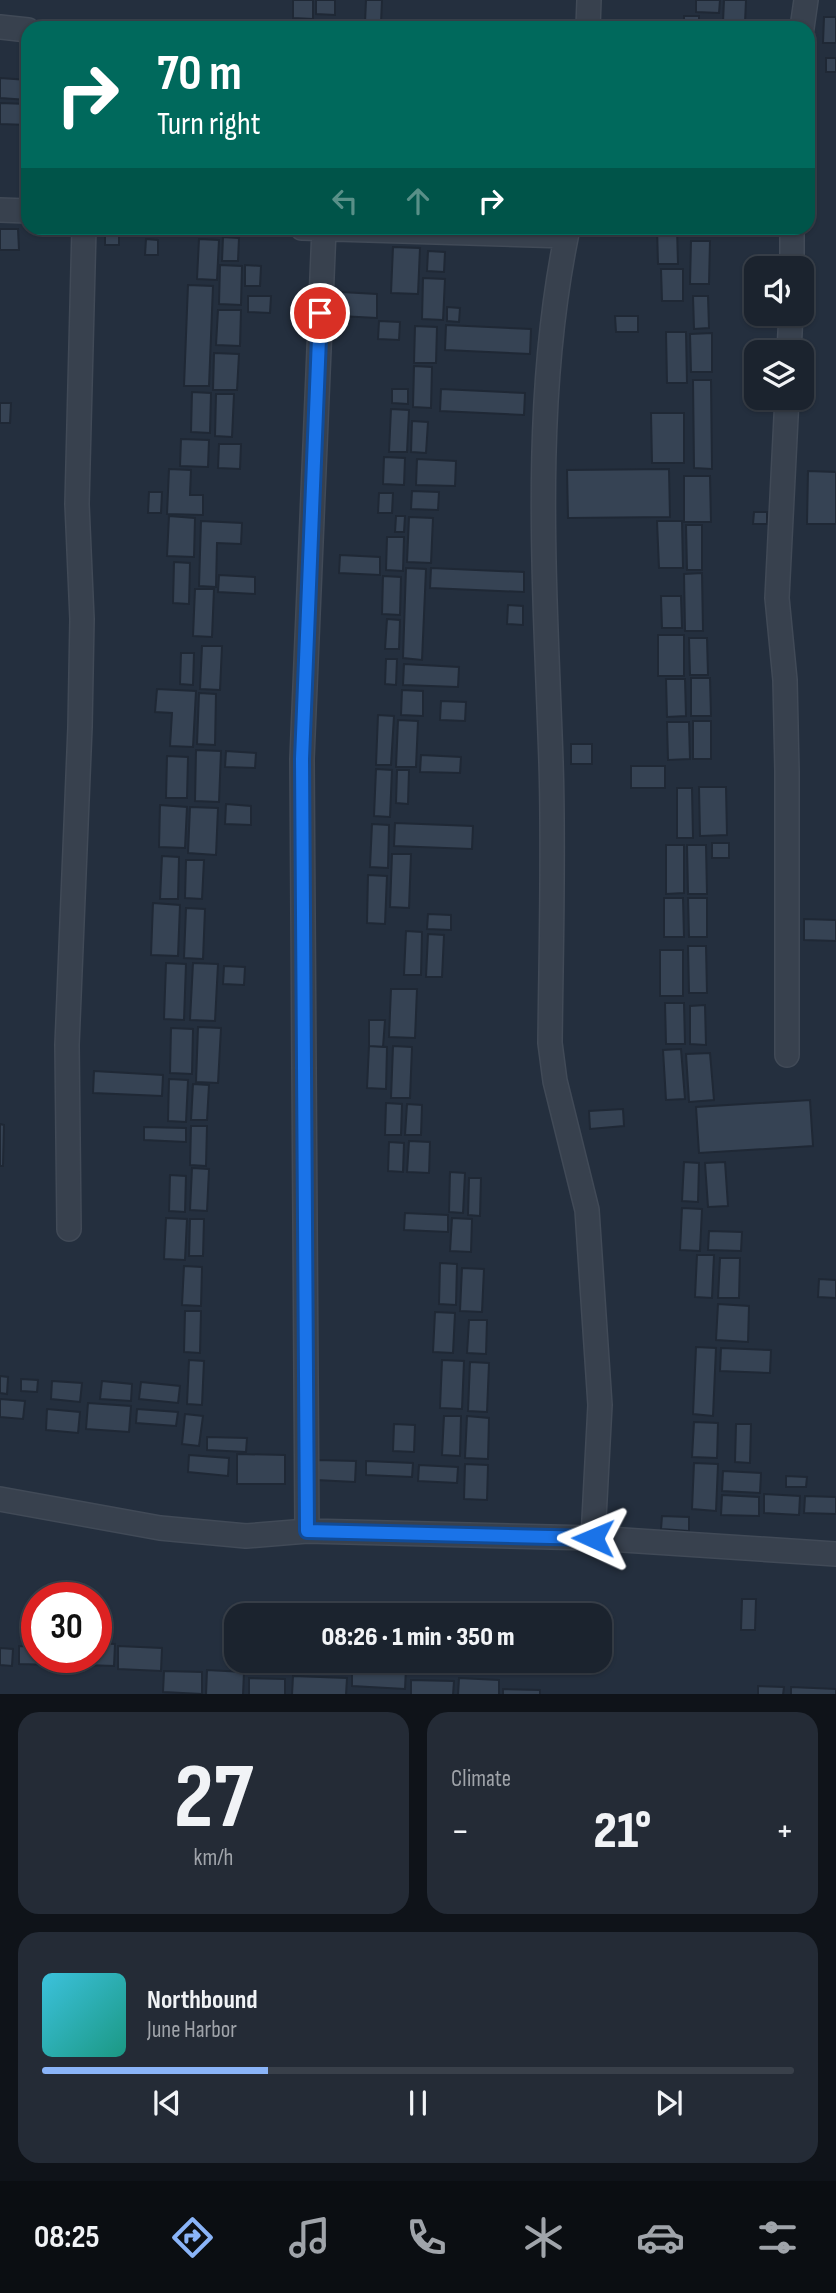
<!DOCTYPE html>
<html lang="en">
<head>
<meta charset="utf-8">
<style>
	body { margin:0; font-family:"Sofia Sans Condensed",sans-serif; background:#242b36; color:#f1f3f6; height:100vh; display:flex; flex-direction:column; font-size:26px; white-space:nowrap }
	* { box-sizing:border-box; margin:0 }
	p { font-size:23px; color:#a0a4aa }
	.icon { flex:none; width:38px; height:38px; fill:none; stroke:currentColor; stroke-width:2; stroke-linecap:round; stroke-linejoin:round }
	.map { position:relative; height:1694px; overflow:hidden }
	.side { display:flex; flex-direction:column; gap:18px; padding:18px; background:#0f1319; flex:1 }
	.side>* { flex:none }
	.guide { position:absolute; left:21px; top:21px; width:794px; height:214px; border-radius:21px; box-shadow:0 2px 5px #0004,0 0 0 2px #39404a; background:#00695c; color:#fff; overflow:hidden }
	.buttons { position:absolute; left:744px; top:256px; display:grid; gap:14px }
	.buttons a { display:grid; place-items:center; width:70px; height:70px; border-radius:14px; background:#1b232e; box-shadow:0 2px 5px #0004,0 0 0 2px #39404a; font-size:35px }
	.speed { position:absolute; left:21px; top:1582px; display:flex; gap:14px; font-size:35px; font-weight:700; text-align:center }
	.speed>* { display:grid; place-content:center; width:91px; height:91px; border-radius:50%; background:#1b232e; box-shadow:0 2px 5px #0004,0 0 0 2px #39404a; line-height:1 }
	.speed .limit { border:10px solid #d22; background:#fff; color:#111 }
	.pin { position:absolute; display:grid; place-items:center; width:60px; height:60px; color:#fff; margin:-30px; border:4px solid #fff; border-radius:50%; box-shadow:0 2px 7px #0007 }
	.me { position:absolute; width:77px; margin:-38px; rotate:271deg; stroke-linejoin:round; filter:drop-shadow(0 0 5px #0008) }
	.turn { display:flex; align-items:center; gap:24px; height:147px; padding:0 21px; font-size:32px }
	.turn .icon { width:91px; height:91px; stroke-width:2.5 }
	.turn b { display:block; font-size:49px; line-height:60px }
	.lanes { display:flex; align-items:center; height:66px; padding:0 21px; background:#0003; justify-content:center; gap:35px; direction:ltr }
	.lanes .off { opacity:.35 }
	.big { font-size:52px; font-weight:800; line-height:1.1 }
	.side .widget { flex:1; display:flex; flex-direction:column; justify-content:center; gap:10px; min-width:0; padding:0 24px; border-radius:21px; background:#242b36 }
	.side .dial { align-items:center; gap:0 }
	.dial b { font-size:91px; line-height:1 }
	.song { display:flex; align-items:center; gap:21px }
	.cover { width:84px; height:84px; border-radius:10px; background:linear-gradient(135deg,hsl(190 70% 55%),hsl(170 70% 35%)) }
	.played { height:7px; border-radius:4px; background:linear-gradient(90deg,#8ab4f8 30%,#39404a 30%) }
	.keys { display:flex; justify-content:space-around; direction:ltr }
	.heat { display:flex; justify-content:space-between; align-items:center; font-size:38px; direction:ltr }
	.side .tiles { flex:1; display:grid; gap:18px; grid-template-columns:1fr 1fr }
	.widget:last-child { grid-column:span 2 }
	.trip { position:absolute; left:224px; top:1603px; width:388px; height:70px; border-radius:21px; background:#1b232e; box-shadow:0 2px 5px #0004,0 0 0 2px #39404a; font-weight:800; line-height:70px; text-align:center }
	.tab-bar { display:flex; height:112px; justify-content:space-around; align-items:center; background:#0b0e12; color:#a0a4aa }
	.tab-bar .icon { width:49px; height:49px }
	.tab-bar .on { color:#8ab4f8 }
	.tab-bar b { font-size:32px; color:#f1f3f6 }
	.map>svg:first-child { display:block }
	.building { fill:#364354; stroke:#1f2835; stroke-width:2 }
	.lines { fill:none; stroke-linecap:round; stroke-linejoin:round }
	.minor-casing { stroke:#414a57; stroke-width:26 }
	.minor { stroke:#38414e; stroke-width:23 }
	.route-casing { stroke:#114b97; stroke-width:18 }
	.route { stroke:#1a73e8; stroke-width:12 }
</style>
</head>
<body>
<div class="map">
<svg width="836" height="1695" viewBox="0 0 836 1695">
	<rect width="100%" height="100%" fill="#242f3e"/>
	<!-- building -->
	<path class="building" d="M293,0H313V19L293,18Z
		M316,0H335V15L316,14Z
		M366,0H382L381,23H365Z
		M696,0H720L719,13L696,12Z
		M724,0H746L745,23L723,22Z
		M684,16H699V28H684Z
		M824,17H836V43H823Z
		M826,58H836V72H826Z
		M0,78L28,80V100L0,98Z
		M0,103L28,104V125L0,124Z
		M657,228H677L678,264H658Z
		M691,228H713V234H691Z
		M0,229H18L19,250H0Z
		M105,232L119,233V245H105Z
		M223,237L239,238L238,261H222Z
		M146,239L158,240V255H145Z
		M199,239L219,240L217,280L197,279Z
		M691,241H710L709,284H690Z
		M393,247L420,248L418,294L391,293Z
		M428,251L445,252L444,272L427,271Z
		M220,265L242,266L241,305L219,304Z
		M245,265L261,266L260,286H245Z
		M661,269H683V301H662Z
		M423,278L445,279L443,320L422,319Z
		M188,285L213,286L209,386H184Z
		M341,292L377,294V318L340,316Z
		M248,296H271L270,313L248,312Z
		M693,296H708L709,328L694,329Z
		M447,307L460,308L459,322L447,321Z
		M218,310H241L240,346L216,345Z
		M615,316H638V332H616Z
		M379,321L400,322L399,340L378,339Z
		M446,325L531,329L530,354L445,350Z
		M415,326L437,327L436,363H414Z
		M666,332H686L687,383H667Z
		M712,333V372H691L690,334Z
		M214,353L239,354L237,390H213Z
		M414,366L432,367L431,408L413,407Z
		M693,380H711L712,469L694,468Z
		M392,389H408V404L392,403Z
		M441,389L525,393L524,415L440,411Z
		M192,392L211,393L210,433L191,432Z
		M216,394H234L232,437L215,436Z
		M0,403H11L10,423H0Z
		M391,409L409,410L407,452H389Z
		M651,413H684V463H652Z
		M412,421L428,422L426,453L411,452Z
		M181,439L209,440L208,467L180,466Z
		M219,444H241L240,469L218,468Z
		M384,457L405,458L404,485L383,484Z
		M417,459L456,461L455,486L416,485Z
		M169,469L191,470L190,495H203V515L167,514Z
		M669,469L670,517L568,518L567,470Z
		M808,471L836,472V524H807Z
		M684,476H710L711,522H684Z
		M412,491L439,492L438,510L411,509Z
		M149,492H162L161,513H148Z
		M379,493H393L392,513H378Z
		M754,512H767V524H753Z
		M169,516L195,518L194,557L167,556Z
		M396,516H405L404,532H395Z
		M409,517L433,518L431,563L407,562Z
		M201,521L242,523L241,544L217,543L216,587L199,586Z
		M657,521H682L683,568H659Z
		M686,525H702V570H687Z
		M387,537H404L403,571L386,570Z
		M340,555L380,557V575L339,573Z
		M174,562L190,563L189,604L173,603Z
		M406,568L426,569L422,660L403,658Z
		M431,568L524,572V592L430,588Z
		M702,573L703,631H685L684,574Z
		M219,575L255,577V594L218,592Z
		M383,576L401,577L400,615L382,614Z
		M195,589H214L212,637L193,636Z
		M661,596H681L682,628H662Z
		M508,605L523,606V625L507,624Z
		M387,619L400,620L399,649H385Z
		M658,635H684V676H658Z
		M689,638H707L708,675H690Z
		M202,646H222L220,690L200,689Z
		M181,653H194L193,685L180,684Z
		M386,659H397L396,685L385,684Z
		M404,664L459,667L458,687L403,685Z
		M691,678H710L711,716H691Z
		M666,679H685L686,716L667,717Z
		M157,689L196,691L193,747L170,746L172,713L155,712Z
		M402,690L423,691V716L401,715Z
		M199,693L216,694L215,745L197,744Z
		M441,701L466,702L465,721L440,720Z
		M378,715L394,716L391,765H376Z
		M398,720L418,721L416,767H396Z
		M693,721H711V759H693Z
		M667,722H689L690,759L668,760Z
		M571,744H592V764H571Z
		M196,750L221,751L219,802L195,801Z
		M226,751L256,753L255,768L225,767Z
		M421,755L461,757L460,773L420,772Z
		M167,756L188,757L187,798H166Z
		M631,766H665V788H631Z
		M376,769L392,770L390,817L374,816Z
		M397,770H409L408,804L396,803Z
		M699,787H726L727,835L700,836Z
		M677,788H692L693,838H677Z
		M226,804L251,806V825L225,824Z
		M160,805L187,807L185,848L159,847Z
		M190,807L218,808L216,855L188,853Z
		M395,823L473,826L472,849L394,846Z
		M372,824L389,825L388,868L370,867Z
		M712,843H729V858H712Z
		M666,845H684V893L666,894Z
		M687,845H706L707,894H688Z
		M392,854H411L409,908L390,907Z
		M162,856L179,857L178,899H160Z
		M186,860H204L202,899L185,898Z
		M368,875L387,876L385,924L367,923Z
		M664,898H683L684,937H664Z
		M688,898H707V937H689Z
		M153,903L180,905L178,956L151,955Z
		M186,908L205,909L203,959L184,958Z
		M428,914L451,915V930L427,929Z
		M804,919L836,920V941L804,940Z
		M406,931L422,932L421,975H404Z
		M428,934L444,935L442,977H426Z
		M688,946H706L707,993H689Z
		M660,950H683V996H660Z
		M166,963L186,964L184,1020L164,1019Z
		M193,963L218,964L215,1021L190,1020Z
		M224,966L245,967L244,985L223,984Z
		M391,989H417L415,1038L389,1037Z
		M665,1003H684L685,1044H666Z
		M705,1005L706,1045L690,1044V1006Z
		M369,1020H385L383,1047L369,1046Z
		M198,1027L221,1028L218,1083L196,1082Z
		M171,1028L193,1029L192,1074L170,1073Z
		M369,1046L387,1047L386,1089L367,1088Z
		M393,1046L412,1047L410,1098H391Z
		M681,1049L685,1099L666,1100L663,1050Z
		M710,1053L714,1100L689,1102L686,1054Z
		M94,1071L163,1075L162,1096L93,1093Z
		M169,1079L188,1080L186,1122L168,1121Z
		M193,1084L209,1085L207,1120H191Z
		M810,1100L813,1146L699,1153L696,1107Z
		M386,1103L402,1104L401,1135H385Z
		M407,1104L422,1105L421,1135H405Z
		M623,1109L624,1126L590,1129L589,1111Z
		M0,1124L4,1125L3,1166H0Z
		M191,1126H207L206,1166L190,1165Z
		M144,1127L186,1128V1142L144,1140Z
		M409,1141L430,1142L429,1173L407,1172Z
		M389,1142L404,1143L403,1172L388,1171Z
		M684,1162L699,1163L698,1202L682,1201Z
		M725,1162L728,1206L708,1207L705,1163Z
		M192,1168L209,1169L207,1211L190,1210Z
		M450,1172L465,1173L463,1213L449,1212Z
		M170,1175L186,1176L185,1212L169,1211Z
		M469,1178H481L480,1216L468,1215Z
		M682,1208L702,1209L700,1251L680,1250Z
		M405,1213L448,1215V1232L404,1230Z
		M166,1218L187,1219L185,1260L164,1259Z
		M452,1218L472,1219L471,1252L450,1251Z
		M190,1219H204L203,1256H189Z
		M709,1231L742,1232L741,1251L708,1250Z
		M697,1255H714L712,1298L695,1297Z
		M720,1258H740L739,1298H718Z
		M440,1263L457,1264L456,1305L439,1304Z
		M184,1266L202,1267L201,1306L182,1305Z
		M462,1268L484,1269L482,1312L460,1311Z
		M819,1279L836,1280V1298L818,1297Z
		M718,1304L749,1306L748,1342L716,1340Z
		M185,1311H201L200,1353L184,1352Z
		M435,1312L455,1313L453,1353L433,1352Z
		M469,1320H487L486,1354L467,1353Z
		M696,1347L716,1348L713,1416L693,1414Z
		M721,1348L771,1350L770,1373L720,1371Z
		M189,1360L204,1361L202,1405L187,1404Z
		M442,1360L464,1361L462,1409L440,1408Z
		M470,1362L489,1363L487,1412L468,1411Z
		M0,1376L8,1377L7,1394L0,1393Z
		M21,1379L38,1380L37,1392L21,1391Z
		M52,1381L82,1383L80,1402L51,1399Z
		M102,1381L132,1384L131,1401L100,1399Z
		M141,1382L180,1386L178,1403L139,1399Z
		M0,1399L25,1401L23,1419L0,1417Z
		M88,1403L131,1406L129,1432L86,1429Z
		M47,1409L80,1412L78,1433L46,1430Z
		M137,1409L178,1412L176,1426L136,1423Z
		M185,1414L203,1416L199,1446L182,1444Z
		M444,1416H461L460,1456L442,1455Z
		M467,1416L489,1418L488,1459L465,1458Z
		M694,1422L718,1423L717,1458L692,1457Z
		M394,1424L415,1425L414,1452L393,1451Z
		M736,1424H751L750,1463L735,1462Z
		M207,1437L247,1438L246,1452L207,1450Z
		M237,1454L285,1455V1484H237Z
		M189,1455L229,1458L228,1476L188,1472Z
		M317,1460L356,1461L355,1482L316,1480Z
		M366,1461L413,1463L412,1477L366,1475Z
		M694,1463L718,1464L716,1511L692,1509Z
		M465,1464L488,1465L487,1500L464,1499Z
		M419,1465L458,1467L457,1483L418,1481Z
		M723,1471L761,1473L760,1493L722,1491Z
		M786,1476L807,1477L806,1487H786Z
		M764,1494L800,1496L799,1515L764,1513Z
		M722,1495L759,1497V1516L721,1515Z
		M805,1496L836,1497V1514L804,1513Z
		M662,1516L689,1517V1531L661,1529Z
		M742,1599H756L755,1630H741Z
		M96,1643L115,1644L114,1666L85,1665V1657H96Z
		M19,1646L37,1647V1657H52V1665L19,1664Z
		M118,1646L162,1648L161,1671L118,1669Z
		M0,1648L13,1649L12,1666L0,1665Z
		M352,1666L406,1668L405,1689L352,1686Z
		M207,1670L244,1672L243,1695H206Z
		M164,1671L202,1672V1694L163,1692Z
		M293,1676L347,1678L346,1695H292Z
		M249,1678L285,1679V1695H249Z
		M459,1678L499,1680V1695H458Z
		M411,1680L454,1681L453,1695H411Z
		M758,1686L784,1687L783,1695H758Z
		M791,1687L836,1689V1695H791Z
		M503,1689L540,1690V1695H503Z"/>
	<g class="lines">
		<!-- minor casing -->
		<g class="minor-casing">
			<path id="minor" d="M0,27L28,30
				M588,28L589,0
				M802,28L806,0
				M0,210L28,211
				M302,228L566,236
				M568,228C531,403 545,584 551,762C554,855 551,949 550,1043L555,1081L587,1210L600,1405L593,1538
				M792,228V268
				M789,352L791,313
				M787,1055V771L785,680L777,598L787,397
				M69,1229L67,1045L80,727L82,619L77,504L84,228
				M0,1499L160,1528L246,1536L307,1531L593,1538L836,1554
				M307,1531L302,759L324,229"/>
		</g>
		<!-- minor -->
		<use href="#minor" class="minor"/>
	</g>
	<g class="lines">
		<!-- route casing -->
		<g class="route-casing">
			<path id="route" d="M320,313L302,759L307,1531L593,1538"/>
		</g>
		<!-- route -->
		<use href="#route" class="route"/>
	</g>
</svg>
<div class="buttons">
<a><svg class="icon" aria-label="sound" viewBox="0 0 24 24"><path d="M4 9h4l5-4v14l-5-4H4zM17 9q2 3 0 6"/></svg></a>
<a><svg class="icon" aria-label="layers" viewBox="0 0 24 24"><path d="M12 4l9 5-9 5-9-5zM3 14l9 5 9-5"/></svg></a>
</div>
<div class="speed"><div class="limit">30</div></div>
<div class="pin" style="left:320px;top:313px;background:#d93025"><svg class="icon" aria-label="arrive" viewBox="0 0 24 24"><path d="M6 21V4h12l-3 4 3 4H6"/></svg></div>
<svg class="me" style="left:593px;top:1538px" viewBox="-20 -20 40 40"><path d="M0-17L14 15 0 8-14 15z" fill="#1a73e8" stroke="#fff" stroke-width="4"/></svg>
<div class="trip">08:26 · 1 min · 350 m</div>
<div class="guide">
<div class="turn"><svg class="icon" aria-label="right" viewBox="0 0 24 24"><path d="M7 20v-9h11M14 6l5 5-5 5"/></svg><div><b>70 m</b>Turn right</div></div>
<div class="lanes"><svg class="icon off" aria-label="left" viewBox="0 0 24 24"><path d="M17 20v-9H6M10 6l-5 5 5 5"/></svg><svg class="icon off" aria-label="ahead" viewBox="0 0 24 24"><path d="M12 20V5M6 11l6-6 6 6"/></svg><svg class="icon" aria-label="right" viewBox="0 0 24 24"><path d="M7 20v-9h11M14 6l5 5-5 5"/></svg></div>
</div>
</div>
<section class="side">
<div class="tiles">
<div class="widget dial"><b>27</b><p>km/h</p></div>
<div class="widget"><p>Climate</p>
<div class="heat"><a>−</a><b class="big">21°</b><a>+</a></div>
</div>
<div class="widget">
<div class="song"><i class="cover"></i><div><b>Northbound</b><p>June Harbor</p></div></div>
<div class="played"></div>
<div class="keys"><svg class="icon" aria-label="previous" viewBox="0 0 24 24"><path d="M18 5L8 12l10 7zM5 5v14"/></svg><svg class="icon" aria-label="pause" viewBox="0 0 24 24"><path d="M8 5v14M16 5v14"/></svg><svg class="icon" aria-label="next" viewBox="0 0 24 24"><path d="M6 5l10 7-10 7zM19 5v14"/></svg></div>
</div>
</div>
</section>
<nav class="tab-bar">
<b>08:25</b>
<svg class="icon on" aria-label="directions" viewBox="0 0 24 24"><path d="M12 3l9 9-9 9-9-9zM9 14v-3h6M13 9l2 2-2 2"/></svg>
<svg class="icon" aria-label="music" viewBox="0 0 24 24"><path d="M9 18V5l10-2v13"/><circle cx="6" cy="18" r="3"/><circle cx="16" cy="16" r="3"/></svg>
<svg class="icon" aria-label="phone" viewBox="0 0 24 24"><path d="M5 4h4l2 5-3 2q2 4 5 5l2-3 5 2v4C11 20 4 13 5 4z"/></svg>
<svg class="icon" aria-label="climate" viewBox="0 0 24 24"><path d="M12 3v18M4 7l16 10M4 17L20 7"/></svg>
<svg class="icon" aria-label="car" viewBox="0 0 24 24"><path d="M5 17H2v-5l4-1 3-4h7l3 4 3 1v5h-3M9 17h6M6 11h13"/><circle cx="7" cy="17" r="2"/><circle cx="17" cy="17" r="2"/></svg>
<svg class="icon" aria-label="filters" viewBox="0 0 24 24"><path d="M4 7h16M4 17h16"/><circle cx="9" cy="7" r="2"/><circle cx="15" cy="17" r="2"/></svg>
</nav>
</body>
</html>
